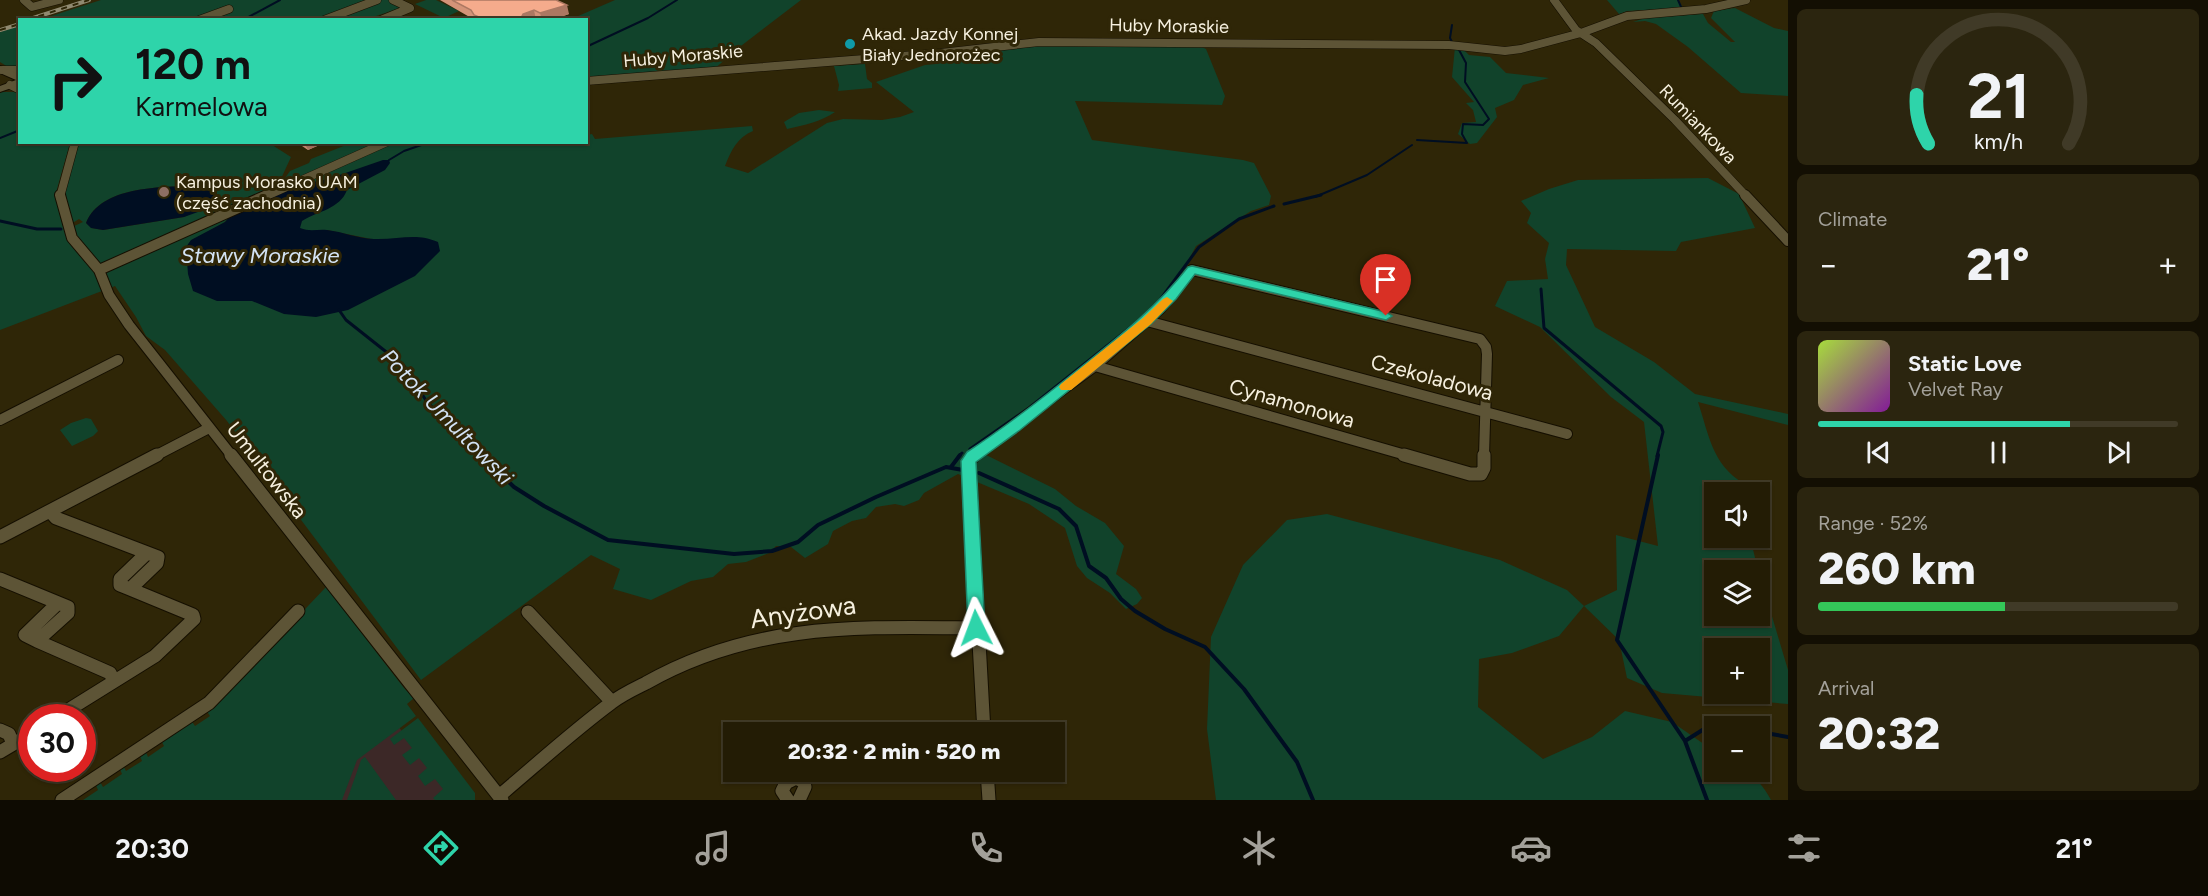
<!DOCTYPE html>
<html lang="en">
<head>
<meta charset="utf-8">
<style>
	body { margin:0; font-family:Figtree,sans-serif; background:#2b250f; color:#f1f3f6; height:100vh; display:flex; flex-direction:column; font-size:22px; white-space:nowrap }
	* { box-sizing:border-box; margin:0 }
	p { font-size:20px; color:#a3a19a }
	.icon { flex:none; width:33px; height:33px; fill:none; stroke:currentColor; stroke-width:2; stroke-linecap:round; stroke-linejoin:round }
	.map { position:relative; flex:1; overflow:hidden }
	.details { display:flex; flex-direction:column; gap:9px; padding:9px; background:#130f03; width:420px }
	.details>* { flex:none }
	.top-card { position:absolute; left:18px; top:18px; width:570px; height:126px; border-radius:0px; box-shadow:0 2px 4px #0004,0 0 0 2px #403a27; background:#2ed4aa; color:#111; overflow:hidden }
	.fabs { position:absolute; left:1704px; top:482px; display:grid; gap:12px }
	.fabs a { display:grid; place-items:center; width:66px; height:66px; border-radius:0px; background:#231c05; box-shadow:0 2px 4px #0004,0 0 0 2px #403a27; font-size:30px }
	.speed { position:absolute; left:18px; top:704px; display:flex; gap:12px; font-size:30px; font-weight:700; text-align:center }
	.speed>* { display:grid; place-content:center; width:78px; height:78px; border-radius:50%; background:#231c05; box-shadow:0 2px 4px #0004,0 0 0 2px #403a27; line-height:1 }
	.speed .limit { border:9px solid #d22; background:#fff; color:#111 }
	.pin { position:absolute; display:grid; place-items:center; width:51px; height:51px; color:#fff; margin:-62px -26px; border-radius:50% 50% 50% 0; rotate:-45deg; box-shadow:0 0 6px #0007 }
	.pin .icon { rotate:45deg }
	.me { position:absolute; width:66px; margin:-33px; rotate:357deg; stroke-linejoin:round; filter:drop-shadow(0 0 4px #0008) }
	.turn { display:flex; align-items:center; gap:21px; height:126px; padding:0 18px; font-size:27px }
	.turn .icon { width:78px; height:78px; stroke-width:2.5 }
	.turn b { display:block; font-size:42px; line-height:51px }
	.big { font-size:45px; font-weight:800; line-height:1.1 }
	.details .widget { flex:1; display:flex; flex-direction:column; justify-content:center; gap:9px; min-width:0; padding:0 21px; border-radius:9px; background:#2b250f }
	.details .dial { align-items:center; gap:0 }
	.dial svg { height:156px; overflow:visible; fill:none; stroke:#403a27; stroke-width:7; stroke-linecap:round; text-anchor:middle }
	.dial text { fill:#f1f3f6; stroke:none }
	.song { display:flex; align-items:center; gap:18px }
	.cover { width:72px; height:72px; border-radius:9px; background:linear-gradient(135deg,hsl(80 70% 55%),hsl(290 70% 35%)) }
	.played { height:6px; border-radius:3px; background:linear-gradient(90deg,#2ed4aa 70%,#403a27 70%) }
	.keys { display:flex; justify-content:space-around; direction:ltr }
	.heat { display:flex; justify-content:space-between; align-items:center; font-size:33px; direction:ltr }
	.charge { height:9px; border-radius:4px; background:linear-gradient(90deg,#34c759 52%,#403a27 0) }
	.trip { position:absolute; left:723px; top:722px; width:342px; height:60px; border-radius:0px; background:#231c05; box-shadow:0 2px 4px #0004,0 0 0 2px #403a27; font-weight:800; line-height:60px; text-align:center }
	.dock { display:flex; height:96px; justify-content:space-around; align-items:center; background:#0e0b02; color:#a3a19a }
	.dock .icon { width:42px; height:42px }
	.dock .on { color:#2ed4aa }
	.dock b { font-size:27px; color:#f1f3f6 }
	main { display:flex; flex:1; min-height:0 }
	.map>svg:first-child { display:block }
	.education { fill:#3c2827 }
	.green { fill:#11432b; fill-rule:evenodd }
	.water { fill:#000e22 }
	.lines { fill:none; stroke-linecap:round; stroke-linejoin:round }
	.stream-far2 { stroke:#000e22; stroke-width:2 }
	.stream-far1 { stroke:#000e22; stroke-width:3 }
	.stream { stroke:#000e22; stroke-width:4 }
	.minor-far2-casing { stroke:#150f00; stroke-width:9 }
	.minor-far1-casing { stroke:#150f00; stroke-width:12 }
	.minor-casing { stroke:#150f00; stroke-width:15 }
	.tertiary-casing { stroke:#150f00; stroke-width:2 }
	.minor-far2 { stroke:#5d5436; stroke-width:8 }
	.minor-far1 { stroke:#5d5436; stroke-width:10 }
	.minor { stroke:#5d5436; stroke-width:13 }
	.tertiary { fill:#5d5436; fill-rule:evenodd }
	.rail-casing { stroke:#908970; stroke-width:4 }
	.rail { stroke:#2f2607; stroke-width:2; stroke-dasharray:6; stroke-linecap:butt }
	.wall { fill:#d39378 }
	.shaded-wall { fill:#ac7862 }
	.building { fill:#f5ab8c; stroke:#ac7862; stroke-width:1.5 }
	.route { fill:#2ed4aa; stroke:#1e8a6e; stroke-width:1.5 }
	.slow { fill:#f59e0b }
	.culture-dot { fill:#0f9aa8; stroke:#2f2607; stroke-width:2 }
	.education-dot { fill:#8d6e63; stroke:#2f2607; stroke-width:2 }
	.labels { text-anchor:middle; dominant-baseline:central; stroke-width:6; stroke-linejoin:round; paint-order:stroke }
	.far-street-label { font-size:18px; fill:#f6f0df; stroke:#2f2607 }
	.far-poi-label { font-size:18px; fill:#f6f0df; stroke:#2f2607; text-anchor:start }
	.street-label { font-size:21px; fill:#f6f0df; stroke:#2f2607 }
	.water-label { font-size:22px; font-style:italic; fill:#d3e3f5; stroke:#2f2607 }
	.near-street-label { font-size:26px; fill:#f6f0df; stroke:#2f2607 }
</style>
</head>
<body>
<main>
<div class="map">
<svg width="1788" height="800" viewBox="0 0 1788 800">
	<rect width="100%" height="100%" fill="#2f2607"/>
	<!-- education -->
	<path class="education" d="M398,726L453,800H325L351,761Z"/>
	<!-- green -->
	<path class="green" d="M101,0H374L320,19L39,20Z
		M381,0H389L403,7L367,19L327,20Z
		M426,0H436L459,11L444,18L415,4Z
		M615,0H801L737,49L729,52L733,53L714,69L587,81L586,20H569Z
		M1607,0H1678L1683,8L1627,11L1619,14Z
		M1735,8L1774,28L1788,31V96L1741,93L1688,47L1656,24L1645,21L1633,22L1645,18L1703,14L1708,23L1731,42H1735L1711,18L1714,11Z
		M19,26V68L8,67L0,62V32Z
		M1058,40L1193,43L1206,49L1225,96L1222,105L1075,101L1092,140L1243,160L1254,163L1271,196L1269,205L1251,211L1196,246L1187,263L1186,274L1167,292L1157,306L1109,348L1000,427L976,450L1055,489L1076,506L1105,523L1124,546L1116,574L1136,589L1142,598L1137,604L1126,609L1110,593L1087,578L1077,566L1065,528L1029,504L958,474L924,493L919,500L904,506L895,504L876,507L866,518L852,521L833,531L828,544L805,558L791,547L776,546L769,553L746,562L728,564L713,577L691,581L651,600L613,589L620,569L591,555L421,680L227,421L165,350L146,336L136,317L115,286L0,330V92H19L20,142L70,143L55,196L64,230L73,231L72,227L83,222L79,219L71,224L64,188L78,143L87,144L269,143L291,157L279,183L258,195L280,185L290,171L309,163L311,159L351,143L586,142L587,135L592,134L595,139L752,126L753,131C738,137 731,150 725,166L748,173L827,123L843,119L882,120L900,117L914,112L876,82L925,65L936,64L967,54L986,53L997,47ZM193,186L221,197L223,203L208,205L184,217L103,230L92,228L86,223C101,186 160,187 193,186ZM248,206C263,213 273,206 287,209L286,234L293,236L327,230L391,243L400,251L394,268L378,284L306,300L252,301L263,275L273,238C254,219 227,230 204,234L225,222L233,213Z
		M1455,47L1463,49L1469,55L1490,57L1506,73L1549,78L1523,85L1514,100L1495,108L1497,117L1477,143L1470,144L1458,134L1462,123L1476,122L1473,110L1466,103L1474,102L1452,77Z
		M865,64L867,79L872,83V88L838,91L839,85L834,66Z
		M819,110L835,112C820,122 805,125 787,129L784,122L799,113Z
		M1708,178L1739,194L1755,228L1681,242L1676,251L1567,249L1566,265L1595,327L1654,362L1695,394L1788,414V425L1698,402C1709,435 1712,464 1743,483L1744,492H1714V537H1750L1758,570H1714V615H1760V576L1788,670V704L1662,693L1627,678L1619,640L1584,606L1559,636L1512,653L1479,659L1478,707L1543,759L1592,737L1625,711L1672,722L1714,751V771C1745,771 1756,772 1771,800H1216L1207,729L1211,637L1243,565L1287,520L1327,514L1500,560L1567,590L1584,606L1617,590L1616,535L1658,546L1644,422L1611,397L1540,327L1495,306L1507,281L1548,279L1545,259L1549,243L1527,223L1531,213L1521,201L1549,189L1578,180ZM1714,648H1760V693H1714Z
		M86,418L91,419L98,431L93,436L72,446L60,430L71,423Z
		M326,587L404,688L414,698L407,704L416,716L357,760L342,800H83L98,790L95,783L99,780L103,787L122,774L119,767L123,765L126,771L142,761L139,754L145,750L148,757L164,746L161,740L191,720L195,726L210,716L206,710L220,699Z
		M418,718L475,793V800H435L433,798L443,789L435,779L425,786L418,776L427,768L419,758L410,765L402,755L412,748L404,738L394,745L390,739Z
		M365,757L396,800H347L361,760Z"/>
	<!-- water -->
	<path class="water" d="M383,160H389L390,163L385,170L347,190C340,209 318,211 302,221L300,228C310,232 317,229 327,230C343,232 357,238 374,239C398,240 416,232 438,242L440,251L415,276L348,310L316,317L284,314L252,301H217L193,291L188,274L186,247L191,240L225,222L233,213L295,186L328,179Z
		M193,186L215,192L224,201L223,203L184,217L103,230L91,228L86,223C101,186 160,187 193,186Z"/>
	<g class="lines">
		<!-- stream-far2 -->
		<path class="stream-far2" d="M1678,0L1682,9
			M243,20L280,0
			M1452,25L1450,38L1452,42
			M586,47L648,18L677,0
			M0,138L20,130
			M1417,140L1467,143L1462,134L1463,124L1483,125L1489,119L1465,82L1466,63L1458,48
			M389,160L404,151L430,142
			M1315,197L1367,175L1412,145"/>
		<!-- stream-far1 -->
		<path class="stream-far1" d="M1284,204L1321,195
			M0,221L37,229H61
			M1541,289L1544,328L1661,426L1663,432L1657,456
			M339,310L346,320L404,366L427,402L483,456
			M970,449L1029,408L1141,319L1157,304L1199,247L1239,219L1274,206
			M959,456L962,453"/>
		<!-- stream -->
		<path class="stream" d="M481,455L514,487L544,506L608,540L734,554L772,551L798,542L818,525L876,497L946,467L963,470
			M1658,455L1617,640L1685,741
			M951,467L960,455
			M979,473L1059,509L1076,526L1089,566L1106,578L1121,599L1135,611L1165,629L1205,647L1244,689L1297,762L1313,800
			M1760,732L1788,737
			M1707,800L1685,741L1712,724L1721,726"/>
		<!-- minor-far2 casing -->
		<g class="minor-far2-casing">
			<path id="minor-far2" d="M24,0L32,7L59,0
				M1554,0L1576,30L1596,43L1675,120L1747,197
				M199,20L229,9
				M324,20L377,0
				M381,20L410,8L393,0
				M2,70H20
				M586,81L941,53L1039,42L1449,45L1505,51L1521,49L1581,33L1627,16L1706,9L1746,0
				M10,85L20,90
				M60,197L75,142
				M264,197L387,142"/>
		</g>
		<!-- minor-far1 casing -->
		<g class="minor-far1-casing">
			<path id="minor-far1" d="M60,195L72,238L99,270L109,295L129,325L232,456
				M1745,195L1788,241
				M99,270L267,195
				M1147,321L1567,434
				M1095,366L1409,456
				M1095,366L1160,309L1192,270L1480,339L1486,347L1487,354L1484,456
				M0,420L118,360
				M155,456L209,428
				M972,456L1095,366"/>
		</g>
		<!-- minor casing -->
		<g class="minor-casing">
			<path id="minor" d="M231,455L502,800
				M974,455L969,461L984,732
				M1404,455L1470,474H1481L1484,468V455
				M50,511L56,518L158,557L157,563L130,589L193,615L194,619L155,656L57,717
				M0,537L157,455
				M0,579L68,607V613L37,641L110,673L114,681
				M130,589L120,585V579L147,553
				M528,612L612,702
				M37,641L25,635L58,603
				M0,730L9,734L13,744
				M0,752L32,733
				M987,771L989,800
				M499,796C536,765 572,732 611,703C621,695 634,689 646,683C754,622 857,627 977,628
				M62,800L209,703L298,611
				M788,800L782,791L786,783L796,778L804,782L805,787L799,800"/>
		</g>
		<!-- tertiary casing -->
		<g class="tertiary-casing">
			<path id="tertiary" d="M0,66L20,75V85L0,92V86L16,80L0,73Z"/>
		</g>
		<!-- minor-far2 -->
		<use href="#minor-far2" class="minor-far2"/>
		<!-- minor-far1 -->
		<use href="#minor-far1" class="minor-far1"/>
		<!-- minor -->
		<use href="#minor" class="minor"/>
		<!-- tertiary -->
		<use href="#tertiary" class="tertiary"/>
		<!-- rail casing -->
		<g class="rail-casing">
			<path id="rail" d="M27,20L89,0
				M0,30L20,24"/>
		</g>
		<!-- rail -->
		<use href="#rail" class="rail"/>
	</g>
	<!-- wall -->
	<path class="wall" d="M440,0H556L569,14L552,20L473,19Z
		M296,142H323L324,143L308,150Z"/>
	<!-- shaded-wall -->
	<path class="shaded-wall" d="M567,5L569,14L552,20H542L540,13Z
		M534,10L536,20H520L523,14Z
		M304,142H323L324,143L308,150Z"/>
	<!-- building -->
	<path class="building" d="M452,0H556L567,5L540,13L534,10L523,14L520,20H486L474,15L471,10Z"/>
	<!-- route -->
	<path class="route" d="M1192,266L1386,312L1392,316L1386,320L1195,274L1176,299L1151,324L1020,430L976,462L985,628L982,633L976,635L971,633L968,628L961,461L967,452C1007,426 1044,397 1081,367C1121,335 1156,308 1188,267Z"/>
	<!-- slow -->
	<path class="slow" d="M1167,297L1173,301L1151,324L1071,390H1061L1059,387L1061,384L1143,318L1163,299Z"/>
	<!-- markers -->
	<circle class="culture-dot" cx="850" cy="44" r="6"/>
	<circle class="education-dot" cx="164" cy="192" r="6"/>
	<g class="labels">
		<!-- far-street labels -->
		<g class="far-street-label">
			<text transform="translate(1169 26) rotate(1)">Huby Moraskie</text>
			<text transform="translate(683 56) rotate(-5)">Huby Moraskie</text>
			<text transform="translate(1698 124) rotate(46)">Rumiankowa</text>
		</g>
		<!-- far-poi labels -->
		<g class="far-poi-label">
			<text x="862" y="34">Akad. Jazdy Konnej<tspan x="862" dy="21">Biały Jednorożec</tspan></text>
			<text x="176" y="182">Kampus Morasko UAM<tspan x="176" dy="21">(część zachodnia)</tspan></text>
		</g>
		<!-- street labels -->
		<g class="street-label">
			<text transform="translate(1432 377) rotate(15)">Czekoladowa</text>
			<text transform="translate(1292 403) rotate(16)">Cynamonowa</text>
			<text transform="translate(267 470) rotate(52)">Umultowska</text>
		</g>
		<!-- water labels -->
		<g class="water-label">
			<text x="260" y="255">Stawy Moraskie</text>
			<text transform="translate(447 417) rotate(46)">Potok Umultowski</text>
		</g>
		<!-- near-street labels -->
		<g class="near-street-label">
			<text transform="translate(803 612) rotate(-8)">Anyżowa</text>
		</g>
	</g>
</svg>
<div class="fabs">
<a><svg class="icon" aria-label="sound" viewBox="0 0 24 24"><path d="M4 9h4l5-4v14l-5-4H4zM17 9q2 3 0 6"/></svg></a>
<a><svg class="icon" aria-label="layers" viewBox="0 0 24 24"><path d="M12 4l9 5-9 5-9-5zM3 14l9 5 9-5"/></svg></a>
<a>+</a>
<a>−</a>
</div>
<div class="speed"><div class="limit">30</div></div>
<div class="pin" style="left:1386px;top:316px;background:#d93025"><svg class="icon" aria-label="arrive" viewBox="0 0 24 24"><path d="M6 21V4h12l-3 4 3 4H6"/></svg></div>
<svg class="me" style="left:976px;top:628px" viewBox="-20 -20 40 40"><path d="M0-17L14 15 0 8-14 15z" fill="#2ed4aa" stroke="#fff" stroke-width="4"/></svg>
<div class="trip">20:32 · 2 min · 520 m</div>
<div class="top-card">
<div class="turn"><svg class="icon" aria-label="right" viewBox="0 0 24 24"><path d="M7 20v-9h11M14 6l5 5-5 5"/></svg><div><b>120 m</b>Karmelowa</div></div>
</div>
</div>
<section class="details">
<div class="widget dial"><svg viewBox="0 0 100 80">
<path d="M14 69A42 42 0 1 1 86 69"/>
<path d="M14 69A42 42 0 0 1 8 44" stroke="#2ed4aa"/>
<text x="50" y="56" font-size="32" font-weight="700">21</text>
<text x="50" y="72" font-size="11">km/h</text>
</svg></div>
<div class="widget"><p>Climate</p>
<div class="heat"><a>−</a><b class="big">21°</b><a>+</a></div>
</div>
<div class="widget">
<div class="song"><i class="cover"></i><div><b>Static Love</b><p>Velvet Ray</p></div></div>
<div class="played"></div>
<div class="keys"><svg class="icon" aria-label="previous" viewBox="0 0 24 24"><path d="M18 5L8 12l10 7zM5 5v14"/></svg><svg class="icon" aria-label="pause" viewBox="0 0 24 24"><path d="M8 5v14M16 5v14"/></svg><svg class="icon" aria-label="next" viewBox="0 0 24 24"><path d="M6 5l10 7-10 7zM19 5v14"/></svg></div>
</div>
<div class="widget"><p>Range · 52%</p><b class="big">260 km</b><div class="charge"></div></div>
<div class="widget"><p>Arrival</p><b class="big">20:32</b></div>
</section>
</main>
<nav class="dock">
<b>20:30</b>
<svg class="icon on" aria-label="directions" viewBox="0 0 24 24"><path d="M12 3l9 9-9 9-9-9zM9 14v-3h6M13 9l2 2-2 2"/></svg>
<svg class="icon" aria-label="music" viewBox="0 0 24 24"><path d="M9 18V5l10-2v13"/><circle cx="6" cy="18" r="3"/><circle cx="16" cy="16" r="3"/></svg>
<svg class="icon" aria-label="phone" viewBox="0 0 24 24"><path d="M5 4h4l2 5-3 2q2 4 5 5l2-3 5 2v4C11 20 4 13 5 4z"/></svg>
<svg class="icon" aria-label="climate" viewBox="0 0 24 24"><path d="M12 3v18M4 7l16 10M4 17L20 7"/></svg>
<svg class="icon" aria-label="car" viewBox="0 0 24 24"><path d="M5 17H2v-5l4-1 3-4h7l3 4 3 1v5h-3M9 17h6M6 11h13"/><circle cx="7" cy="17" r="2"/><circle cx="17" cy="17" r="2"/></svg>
<svg class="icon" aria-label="filters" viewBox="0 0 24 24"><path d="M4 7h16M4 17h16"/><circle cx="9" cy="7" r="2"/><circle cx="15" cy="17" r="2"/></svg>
<b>21°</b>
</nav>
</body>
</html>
